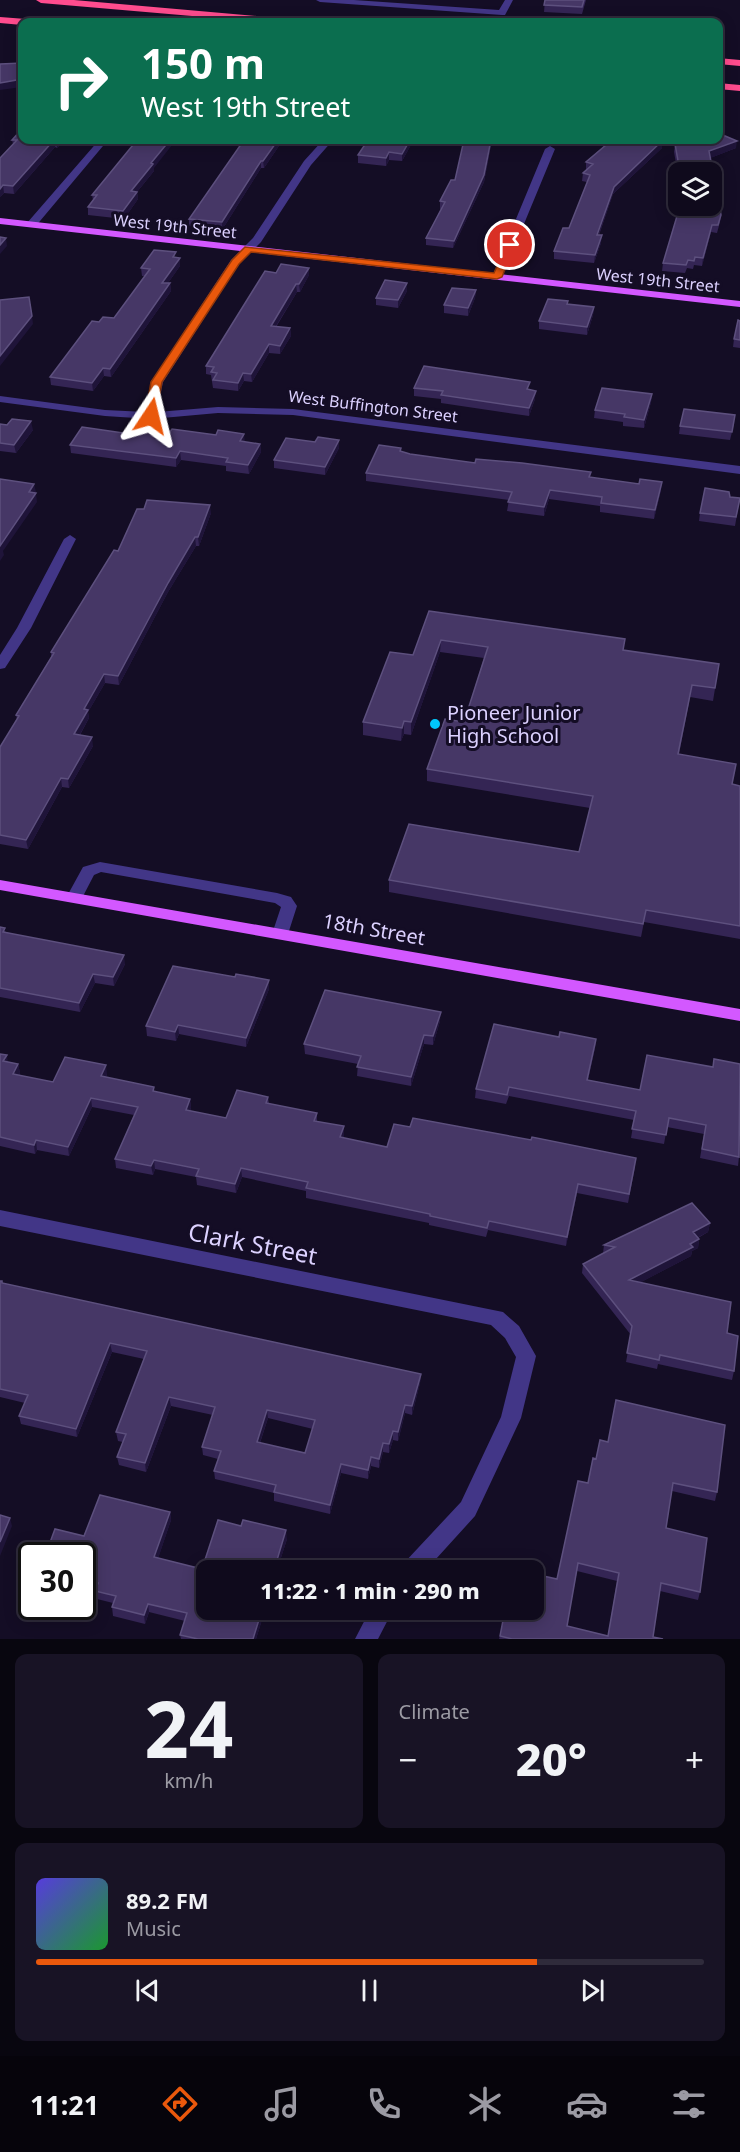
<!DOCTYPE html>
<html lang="en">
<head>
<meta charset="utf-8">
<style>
	body { margin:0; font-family:"Noto Sans",sans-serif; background:#181325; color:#f1f3f6; height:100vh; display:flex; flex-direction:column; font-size:22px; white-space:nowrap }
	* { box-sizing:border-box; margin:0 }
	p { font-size:20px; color:#9b9aa3 }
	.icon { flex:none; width:33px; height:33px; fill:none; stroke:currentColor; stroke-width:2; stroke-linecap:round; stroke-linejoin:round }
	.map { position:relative; height:1639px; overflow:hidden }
	.side { display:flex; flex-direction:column; gap:15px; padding:15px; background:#08060f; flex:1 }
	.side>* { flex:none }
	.guide { position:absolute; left:18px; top:18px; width:705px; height:126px; border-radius:12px; box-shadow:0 3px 15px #0003,0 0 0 2px #2f2b3b; background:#0b6e4f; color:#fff; overflow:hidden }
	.controls { position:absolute; left:668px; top:162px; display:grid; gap:12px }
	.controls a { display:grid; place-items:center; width:54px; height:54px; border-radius:12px; background:#0f0a1c; box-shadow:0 3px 15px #0003,0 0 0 2px #2f2b3b; font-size:30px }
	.speed { position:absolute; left:18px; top:1542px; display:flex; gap:12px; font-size:30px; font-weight:700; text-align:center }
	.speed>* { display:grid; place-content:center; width:78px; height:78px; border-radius:50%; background:#0f0a1c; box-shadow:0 3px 15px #0003,0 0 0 2px #2f2b3b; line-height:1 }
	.speed .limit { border:3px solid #111; border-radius:9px; background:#fff; color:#111 }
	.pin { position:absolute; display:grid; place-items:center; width:51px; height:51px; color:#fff; margin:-26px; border:3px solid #fff; border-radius:50%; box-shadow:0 2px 6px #0007 }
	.me { position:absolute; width:66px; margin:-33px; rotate:10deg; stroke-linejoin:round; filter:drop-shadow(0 0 4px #0008) }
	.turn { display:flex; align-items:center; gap:21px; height:126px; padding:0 24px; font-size:27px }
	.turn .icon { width:78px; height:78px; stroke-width:2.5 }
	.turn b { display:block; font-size:42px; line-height:51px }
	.big { font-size:45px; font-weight:800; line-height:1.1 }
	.side .card { flex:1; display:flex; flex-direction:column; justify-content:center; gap:9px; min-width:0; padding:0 21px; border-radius:12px; background:#181325 }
	.side .dial { align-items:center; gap:0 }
	.dial b { font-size:78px; line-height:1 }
	.song { display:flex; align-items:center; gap:18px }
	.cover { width:72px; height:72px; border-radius:9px; background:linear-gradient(135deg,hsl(250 70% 55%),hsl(130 70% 35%)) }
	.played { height:6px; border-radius:3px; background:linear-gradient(90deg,#ea580c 75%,#2f2b3b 75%) }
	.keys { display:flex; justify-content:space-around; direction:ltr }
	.heat { display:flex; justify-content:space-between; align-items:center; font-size:33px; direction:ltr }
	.side .tiles { flex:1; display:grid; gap:15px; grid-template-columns:1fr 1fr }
	.card:last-child { grid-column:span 2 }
	.trip { position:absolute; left:196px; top:1560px; width:348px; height:60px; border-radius:12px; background:#0f0a1c; box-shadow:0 3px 15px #0003,0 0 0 2px #2f2b3b; font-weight:800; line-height:60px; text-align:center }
	.tab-bar { display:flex; height:96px; justify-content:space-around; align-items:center; background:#06040b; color:#9b9aa3 }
	.tab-bar .icon { width:42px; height:42px }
	.tab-bar .selected { color:#ea580c }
	.tab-bar b { font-size:27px; color:#f1f3f6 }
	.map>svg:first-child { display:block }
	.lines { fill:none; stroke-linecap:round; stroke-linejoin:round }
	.minor { fill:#423687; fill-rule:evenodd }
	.major { fill:#d358ff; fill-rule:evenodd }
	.highway { fill:#ff4c8e; fill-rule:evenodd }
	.wall { fill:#342554; fill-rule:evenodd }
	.shaded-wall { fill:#1f1439 }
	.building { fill:#463766; stroke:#5d507e; stroke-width:1.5; fill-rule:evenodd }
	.route { fill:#ea580c; stroke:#983908; stroke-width:1.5 }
	.poi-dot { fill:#00c8fc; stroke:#140d25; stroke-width:2 }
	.labels { text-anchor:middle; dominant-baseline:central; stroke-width:6; stroke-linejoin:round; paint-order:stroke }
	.far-street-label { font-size:16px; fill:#dcd1ff; stroke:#140d25 }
	.poi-label { font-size:20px; fill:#dcd1ff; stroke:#140d25; text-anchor:start }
	.street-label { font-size:20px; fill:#dcd1ff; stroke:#140d25 }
	.near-street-label { font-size:24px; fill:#dcd1ff; stroke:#140d25 }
</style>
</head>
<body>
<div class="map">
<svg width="740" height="1639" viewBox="0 0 740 1639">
	<rect width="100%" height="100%" fill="#140d25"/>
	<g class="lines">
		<!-- minor -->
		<path class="minor" d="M316,0H354L499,10L505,0H513L505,15H502L320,2Z
			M99,140H108L35,227H27V223Z
			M323,140H333L311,165L261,242L239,264L163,382L157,412L218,407L293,409L740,466V474L293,415L218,413L151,419L105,416L0,402V396L105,410L146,412L151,382L231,260L253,238L304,161Z
			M550,146L555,149L502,277L493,279L492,277L545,149Z
			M70,535L76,539L31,628L5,668L0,669V655L17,628L64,539Z
			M100,862L277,893L291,897L297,906L288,934L286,938H274L272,934L281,907L275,903L101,872L94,875L80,902H68L66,898L83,867Z
			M0,1210L503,1312L519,1326L536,1356L521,1418L475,1516L426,1570H402L404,1563L461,1502L501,1417L516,1357L505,1338L491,1325L0,1226Z
			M370,1610H393L378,1639H355Z"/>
		<!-- major -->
		<path class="major" d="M0,218L740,301V307L0,224Z
			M0,880L740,1009V1021L0,890Z"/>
		<!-- highway -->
		<path class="highway" d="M36,0H74L291,19L296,22H263L41,3Z
			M0,17L26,19L31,22H22V25L0,23Z
			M718,58L740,60V66L718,64Z
			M718,83L740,85V91L718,89Z"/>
	</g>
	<!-- wall -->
	<path class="wall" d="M545,0H586L582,14L544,12Z
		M12,140H65L57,148L55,147L14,194L4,193L0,197L13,144Z
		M283,140L264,168H261L222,230L189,226V219Z
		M368,140H420L416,144L412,143L402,161L389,160L386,166L358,163V155Z
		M464,140H492L484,182L453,248L426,245V238L441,209H440V201L455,180Z
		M603,140H660L662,141V148L613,194L599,235L601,243L594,263L554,259V251L569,228L587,182L582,181L583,173L586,170V162L607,143Z
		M675,144L736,148L710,158L721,215L720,222L717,233L711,232L702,266L694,265L693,269L687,268L685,273L662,271L663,263L711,206V172H678V175L674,152Z
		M154,168V171L137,192L138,199L124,219L88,215V207L93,200L92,195Z
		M177,257L180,258V266L168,283H170L171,291L111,377L104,376L93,391L51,385L50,377L99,322L114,318L145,276H142L141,268Z
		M265,271L309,275L300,292H297L276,327L290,328L291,336L280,354L269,353L252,382L244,381L238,391L213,388L211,375L206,374V366Z
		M407,283V291L398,308L376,305V298Z
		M476,290L475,298L468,316L444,313V305Z
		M568,304L594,307L593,315L587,335L539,329V321Z
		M740,321V348L733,347L734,339Z
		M414,388L529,390L535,399L529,416L441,403V399L414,396Z
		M652,394L651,402L644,428L623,426V422L594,418L595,410Z
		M0,424L7,425L33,430L16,453L0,451Z
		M734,424L730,440L679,434L680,426Z
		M339,440V448L325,475L274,468V460L315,442Z
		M245,442L260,444L261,452L249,474L226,471V466L181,460L176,467L71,453L70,445Z
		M401,448V452L410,454L475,463L591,472L590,477L661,490L654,519L600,512V506L549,499L544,516L507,511L509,500L366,481V473Z
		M730,497L740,498L735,526L699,521L700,513Z
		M211,513L199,546H196L168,592L119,685L105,683L88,712L89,718L80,735L93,746L69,788L62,787L28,849L0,844V747L17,720L16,715L51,657V652L118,551Z
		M429,611L624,650L719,664L713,701L690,697L679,754L733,784L740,786V939L644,922L641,937L389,892V880L579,852L590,808L427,781V769L464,722L484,658L440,652L411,735L404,734L401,741L363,735V722L413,655Z
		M0,927L6,932L125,964L114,986L95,983L80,1012L0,997Z
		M269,989L246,1047L179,1034L176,1041L147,1036L146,1026Z
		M440,1021L433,1045L424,1044L411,1086L357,1076L358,1064L305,1054L304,1044Z
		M559,1037L596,1039L595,1048L588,1080L640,1090L647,1055L739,1157L738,1166L700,1158L704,1134L667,1127L664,1144L631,1138L634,1120L509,1096L506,1104L475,1098L476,1089Z
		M0,1054L8,1062L18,1064L20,1073L19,1076L53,1082L107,1074L106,1077L155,1092L190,1099L191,1108L190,1111L226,1118L268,1097L269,1104L317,1113V1121L344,1136L343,1138L387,1147L635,1167L628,1203L577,1193L566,1246L488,1230L486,1237L429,1225V1223L306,1198V1191L242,1177L236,1193L197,1185L196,1177L155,1169L153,1175L116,1168L115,1159L134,1115L92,1107L69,1156L37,1150L35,1154L0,1146Z
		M710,1223L708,1232L698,1238L699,1239L698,1248L692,1251L691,1256L641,1282L727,1333L734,1371L732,1380L658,1364L657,1369L626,1362L631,1335L582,1273L583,1264L603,1253L604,1245Z
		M0,1281H2L3,1284L421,1374L420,1383L412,1415L405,1413L398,1441L393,1440L389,1453L383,1452L379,1468L371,1466L368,1479L341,1473L330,1514L274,1501V1493L215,1479L214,1471L218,1459L203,1455L202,1447L213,1415L171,1406L146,1472L119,1465L117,1457L123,1442L118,1441L116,1432L144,1359L112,1352L77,1437L21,1424L19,1416L25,1403L0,1397ZM268,1418L313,1429L305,1453L260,1443Z
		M593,1458L717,1492L715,1501L672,1491L666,1528L700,1592L698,1600L660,1591L653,1637L663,1639H499L500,1636L534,1610L557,1579L588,1483ZM577,1571L617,1581L608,1636L567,1626Z
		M170,1512L171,1520L158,1558L202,1569L287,1539L277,1570H207L265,1610L256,1639H181L180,1635L185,1621L149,1612L145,1624L113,1616L112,1607L113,1603L97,1599L95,1591L82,1588V1556L84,1536Z"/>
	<!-- shaded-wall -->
	<path class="shaded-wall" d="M22,79V87L0,90V83Z
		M54,140L55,147L14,194L13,186Z
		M57,140H65L57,148Z
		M170,140H176L154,168V171L137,192L138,199L124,219L123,211L131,191L151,163Z
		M278,140H283L264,168L263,161Z
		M410,140H412V143L402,161V154Z
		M491,140H492L484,182L453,248L454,241Z
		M662,141V148L613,194L596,242L597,235L614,187Z
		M737,141L736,148L708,159L709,151Z
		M389,152V160L386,166V158Z
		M261,161V168L222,230V222Z
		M3,185L4,193L0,197V189Z
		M712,225L711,232L702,266L703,258Z
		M602,235L601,243L594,263L595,255Z
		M6,238L7,246L0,254V245Z
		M180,258V266L163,290L162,283Z
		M309,268V275L300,292L299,284Z
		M170,283L171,291L111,377L110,369Z
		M407,283V291L398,308V300Z
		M296,284L297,292L271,334V326Z
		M476,290L475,298L468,316V308Z
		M594,307L593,315L587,335V327Z
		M32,316L33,324L0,366V356Z
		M290,328L291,336L280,354V346Z
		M269,344V353L252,382L251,374Z
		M103,368L104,376L93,391L92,383Z
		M243,373L244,381L238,391V383Z
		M536,391L535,399L529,416V408Z
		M652,394L651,402L644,428V420Z
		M31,421L33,430L16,453L14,445Z
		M244,434L245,442L240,441Z
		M339,440V448L325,475V467Z
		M260,444L261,452L249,474L248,465Z
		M180,451L181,460L176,467V458Z
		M662,482L661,490L654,519L655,510Z
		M34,484L36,492L30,500L29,492Z
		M550,490L549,499L544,516V507Z
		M36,493L37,502L3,551L4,555L0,561V546Z
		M210,505L211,513L199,546L198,537Z
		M195,537L196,546L168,592L119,685L118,676L168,583Z
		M441,640L440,652L411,735V722Z
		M104,674L105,683L88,712L89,718L75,743L74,734L84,709Z
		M692,685L690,697L676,767L678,754Z
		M404,721V734L401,741L402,728Z
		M92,737L93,746L69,788L68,779Z
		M61,778L62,787L28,849L26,840Z
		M124,955L125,964L114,986L113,977Z
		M93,974L95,983L80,1012L79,1003Z
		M269,980V989L246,1047V1038Z
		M441,1012L440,1021L433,1045V1036Z
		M178,1025L179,1034L176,1041L175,1032Z
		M424,1035V1044L411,1086V1077Z
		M596,1039L595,1048L586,1089L587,1080Z
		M7,1055L8,1064L3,1061Z
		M18,1064L20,1073L15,1084L13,1074Z
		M106,1065L107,1074L102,1086L101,1076Z
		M91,1098L92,1107L69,1156L68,1147Z
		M190,1099L191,1108L186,1119V1110Z
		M344,1126V1136L341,1146L340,1137Z
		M36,1140L37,1150L35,1154L34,1145Z
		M154,1160L155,1169L153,1175L151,1166Z
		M241,1168L242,1177L236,1193L235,1184Z
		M578,1184L577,1193L566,1246L567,1237Z
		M710,1223L708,1232L691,1241L693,1232Z
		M699,1239L698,1248L692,1251L691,1256L628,1289L629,1280L690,1244Z
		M110,1343L112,1352L77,1437L76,1429Z
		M421,1374L420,1383L412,1415V1406Z
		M169,1397L171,1406L146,1472L145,1463Z
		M405,1405V1413L398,1441V1432Z
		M267,1410L268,1418L257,1451V1442Z
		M393,1431V1440L389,1453V1444Z
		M383,1443V1452L379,1468V1459Z
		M371,1457V1466L368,1479V1470Z
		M341,1464V1473L330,1514V1505Z
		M170,1512L171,1520L156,1565L154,1557Z
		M10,1518L12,1526L0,1556V1542Z
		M286,1530L287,1539L277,1570H274Z
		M148,1604L149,1612L145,1624L144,1615Z
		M262,1610H265L256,1639H253Z"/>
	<!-- building -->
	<path class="building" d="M545,0H584L582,7L544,5Z
		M22,63V79L0,83V64Z
		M22,129V140H57H54L13,186L3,185L0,189V158L17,140H12Z
		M718,133L737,141L709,151L721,215L718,225H712L703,258L695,257L694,261L688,260L686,265L663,263L680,206H711V172H680L675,144L688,140H718Z
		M137,140H170L151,163L153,164L131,191L137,192L123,211L88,207L97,195H92Z
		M244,140H278L263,161H261L222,222L189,219Z
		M368,140H410L402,154L389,152L386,158L358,155Z
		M464,140H491L484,175L454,241L426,238L445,202L440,201L451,180H455Z
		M612,140H660L662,141L614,187L597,235H602L595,255L554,251L563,228H569L590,175L583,173L593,164L586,162Z
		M0,237L6,238L0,245Z
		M154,250L176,252L173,257L180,258L162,283H170L110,369L103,368L92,383L50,377L92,321L99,322L103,317L114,318L150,269L141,268Z
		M281,264L309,268L299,284H296L271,326L290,328L280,346L269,344L251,374L243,373L238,383L213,380L217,373L211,372L214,367L206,366L265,271L276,273Z
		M385,280L407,283L398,300L376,298Z
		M452,288L476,290L468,308L444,305Z
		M29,297L32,316L0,356V300Z
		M548,299L568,301L567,304L594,307L587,327L539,321Z
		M738,320L740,321V340L734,339Z
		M424,366L530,382L527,389L536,391L529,408L441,395L443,391L414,388Z
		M602,388L652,394L644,420L624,417L625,414L595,410Z
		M684,409L735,415L732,432L680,426Z
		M12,419L31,421L14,445L0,443V424L7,425Z
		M82,427L137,435L140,430L169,433L172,429L216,435L218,430L244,434L240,441L260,444L248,465L226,462L228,458L180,451L176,458L70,445Z
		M318,437L339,440L325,467L274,460L286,438L315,442Z
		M379,445L401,448L400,451L410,454L475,463L476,459L522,463L591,472L589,477L639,484L640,479L662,482L655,510L601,503L602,497L550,490L544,507L508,502L512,492L366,473Z
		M0,479L34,484L29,492L36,493L0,546Z
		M705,488L729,492L730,497L740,498L736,517L700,513Z
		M147,500L210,505L198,537H195L168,583L118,676L104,674L84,709L88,710L74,734L92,737L68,779L61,778L26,840L0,835V747L19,716L16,715L54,653L51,652L114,550L118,551L137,509H144Z
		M429,611L625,639L623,650L719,664L715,688L692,685L678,754L736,764L732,784L740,786V926L646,910L643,924L389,880L409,824L579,852L593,796L427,769L445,719L464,722L488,647L441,640L411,722L404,721L402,728L363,722L390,652L413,655Z
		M0,927L5,928L3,932L124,955L113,977L93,974L79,1003L0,988Z
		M173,966L235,977L236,974L269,980L246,1038L178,1025L175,1032L146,1026Z
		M325,990L441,1012L433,1036L424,1035L411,1077L357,1067L361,1056L304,1044Z
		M494,1024L559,1037L560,1032L596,1039L587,1080L640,1090L647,1055L713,1067L714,1059L740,1064L739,1157L702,1149L706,1125L669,1118L666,1135L632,1129L636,1111L509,1087L507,1095L476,1089Z
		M0,1054L7,1055L3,1061L18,1064L13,1074L53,1082L65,1057L106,1065L101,1076L154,1087L153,1091L190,1099L186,1110L226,1118L237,1090L268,1097L266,1103L317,1113L314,1121L344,1126L340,1137L387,1147L394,1124L410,1127L413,1118L531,1140L532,1137L636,1158L629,1194L578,1184L567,1237L489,1221L487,1228L430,1216V1214L306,1188L308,1182L241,1168L235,1184L196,1176L199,1169L154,1160L151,1166L115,1159L138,1107L91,1098L68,1147L36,1140L34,1145L0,1137Z
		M692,1203L710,1223L693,1232L699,1239L690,1244L693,1247L629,1280L731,1302L727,1333L738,1336L734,1371L660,1355L659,1360L627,1353L632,1326L583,1264L615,1247L604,1245Z
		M0,1281H2V1283L421,1374L412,1406L405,1405L398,1432L393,1431L389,1444L383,1443L379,1459L371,1457L368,1470L341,1464L330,1505L274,1492L276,1485L214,1471L221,1451L202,1447L215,1407L169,1397L145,1463L117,1457L126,1434L116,1432L147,1351L110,1343L76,1429L19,1416L28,1395L0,1389ZM267,1410L315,1420L305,1453L257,1442Z
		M616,1400L725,1425L717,1492L673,1483L666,1528L707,1538L700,1592L661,1583L653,1637L663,1639H512L500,1636L505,1610H534V1574L557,1579L578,1481L588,1483L593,1458L596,1459L600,1440L608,1442ZM578,1563L619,1573L608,1636L567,1626Z
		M100,1495L170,1512L154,1557L202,1569L218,1520L241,1526L243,1520L286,1530L274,1570L265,1568L264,1570H207V1610H262L253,1639H198L180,1635L187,1613L148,1604L144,1615L112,1607L116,1596L95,1591L98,1583L82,1580V1556H45L55,1529L84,1536Z
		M0,1515L10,1518L0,1542Z"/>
	<!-- route -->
	<path class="route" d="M507,243L515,245L502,277L497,279L251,252L239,264L162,382L156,416L151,419L145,416L151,382L232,260L245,247L494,273Z"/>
	<!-- markers -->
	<circle class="poi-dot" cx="435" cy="724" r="6"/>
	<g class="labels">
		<!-- far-street labels -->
		<g class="far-street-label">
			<text transform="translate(175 226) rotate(6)">West 19th Street</text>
			<text transform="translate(658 280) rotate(6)">West 19th Street</text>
			<text transform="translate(373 406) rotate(7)">West Buffington Street</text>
		</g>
		<!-- poi labels -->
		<g class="poi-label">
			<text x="447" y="712">Pioneer Junior<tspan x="447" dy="23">High School</tspan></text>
		</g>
		<!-- street labels -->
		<g class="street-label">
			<text transform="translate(374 929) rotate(10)">18th Street</text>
		</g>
		<!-- near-street labels -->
		<g class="near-street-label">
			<text transform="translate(253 1243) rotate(11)">Clark Street</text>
		</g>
	</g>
</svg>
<div class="controls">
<a><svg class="icon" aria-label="layers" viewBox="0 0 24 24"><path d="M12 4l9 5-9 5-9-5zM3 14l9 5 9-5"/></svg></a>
</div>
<div class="speed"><div class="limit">30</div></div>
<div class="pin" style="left:510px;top:245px;background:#d93025"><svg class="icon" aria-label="arrive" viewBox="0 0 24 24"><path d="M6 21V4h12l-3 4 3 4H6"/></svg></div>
<svg class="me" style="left:151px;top:416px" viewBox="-20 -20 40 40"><path d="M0-17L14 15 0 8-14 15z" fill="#ea580c" stroke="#fff" stroke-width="4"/></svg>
<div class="trip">11:22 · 1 min · 290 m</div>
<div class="guide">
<div class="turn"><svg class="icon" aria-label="right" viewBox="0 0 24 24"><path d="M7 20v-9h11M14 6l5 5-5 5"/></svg><div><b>150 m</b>West 19th Street</div></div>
</div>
</div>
<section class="side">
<div class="tiles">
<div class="card dial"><b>24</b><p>km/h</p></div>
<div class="card"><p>Climate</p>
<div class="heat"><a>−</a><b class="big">20°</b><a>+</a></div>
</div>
<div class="card">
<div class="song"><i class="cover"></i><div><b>89.2 FM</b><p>Music</p></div></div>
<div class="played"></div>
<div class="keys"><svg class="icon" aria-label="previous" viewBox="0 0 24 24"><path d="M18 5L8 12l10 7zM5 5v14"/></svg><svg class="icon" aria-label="pause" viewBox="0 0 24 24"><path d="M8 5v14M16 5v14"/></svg><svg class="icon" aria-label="next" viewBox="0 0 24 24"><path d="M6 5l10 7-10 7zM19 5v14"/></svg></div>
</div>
</div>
</section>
<nav class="tab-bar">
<b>11:21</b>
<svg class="icon selected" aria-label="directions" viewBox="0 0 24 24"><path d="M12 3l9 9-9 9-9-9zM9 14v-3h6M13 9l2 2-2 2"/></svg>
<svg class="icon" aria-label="music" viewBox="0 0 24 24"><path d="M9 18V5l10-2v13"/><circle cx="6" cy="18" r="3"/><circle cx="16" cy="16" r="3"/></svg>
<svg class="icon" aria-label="phone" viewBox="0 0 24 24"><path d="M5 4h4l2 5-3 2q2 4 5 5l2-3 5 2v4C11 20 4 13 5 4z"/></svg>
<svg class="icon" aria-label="climate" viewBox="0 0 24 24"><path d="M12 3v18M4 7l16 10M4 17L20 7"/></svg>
<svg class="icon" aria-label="car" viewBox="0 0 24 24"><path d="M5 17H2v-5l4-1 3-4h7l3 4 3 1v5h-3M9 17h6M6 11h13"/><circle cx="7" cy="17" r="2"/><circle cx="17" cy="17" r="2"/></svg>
<svg class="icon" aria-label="filters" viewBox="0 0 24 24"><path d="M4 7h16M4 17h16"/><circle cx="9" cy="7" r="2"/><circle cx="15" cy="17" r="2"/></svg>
</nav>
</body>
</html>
